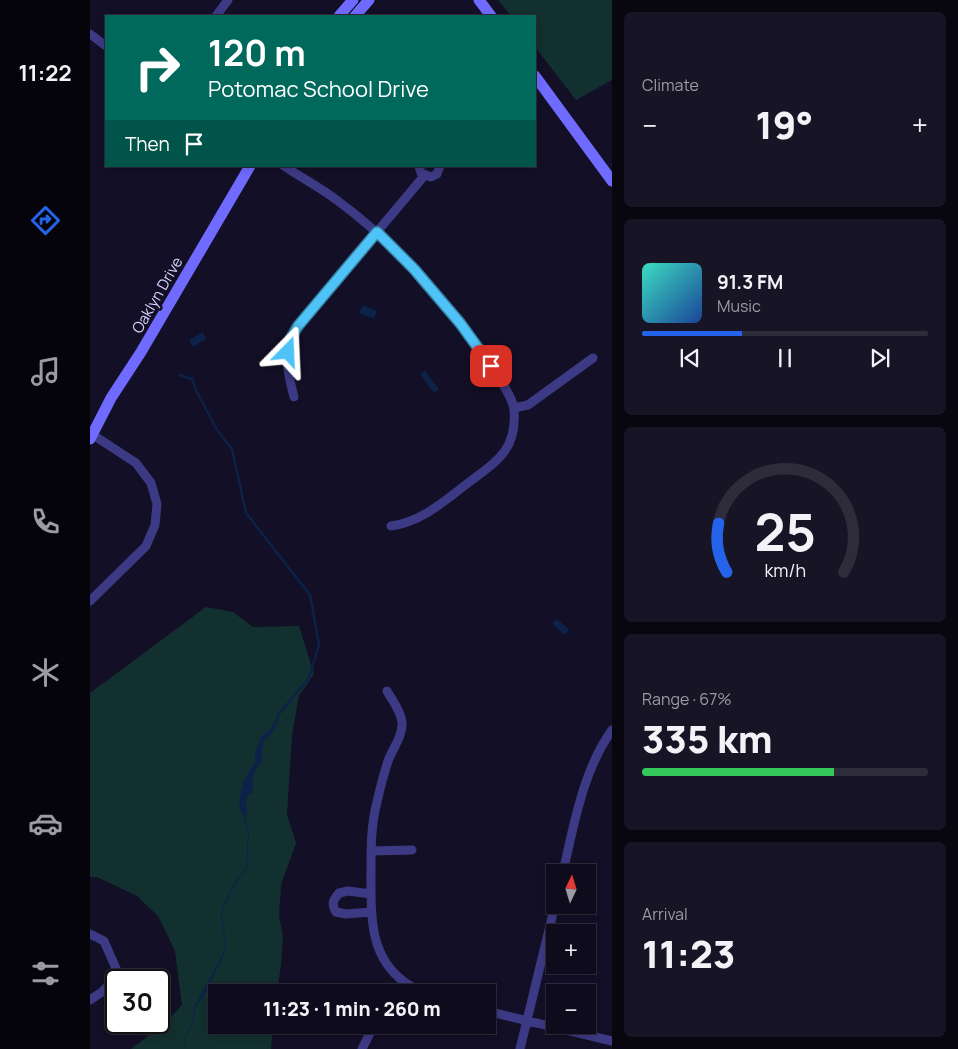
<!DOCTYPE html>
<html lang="en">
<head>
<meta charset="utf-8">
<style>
	body { margin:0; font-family:Manrope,sans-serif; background:#171425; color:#f1f3f6; height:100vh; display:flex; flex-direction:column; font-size:19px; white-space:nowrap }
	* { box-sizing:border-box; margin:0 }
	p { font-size:16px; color:#9b9ba3 }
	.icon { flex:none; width:28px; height:28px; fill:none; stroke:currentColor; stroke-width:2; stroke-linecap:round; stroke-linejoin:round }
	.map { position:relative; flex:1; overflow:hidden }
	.details { display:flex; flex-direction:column; gap:12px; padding:12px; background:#08060f; width:346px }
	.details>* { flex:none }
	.guide { position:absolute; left:15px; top:15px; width:431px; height:152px; border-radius:0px; box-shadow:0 2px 8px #0003,0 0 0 1px #2e2b3b; background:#00695c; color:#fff; overflow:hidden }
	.needle { width:32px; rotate:4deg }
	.buttons { position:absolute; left:456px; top:864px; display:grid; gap:10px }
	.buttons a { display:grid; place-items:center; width:50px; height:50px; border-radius:0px; background:#0e0b1c; box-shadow:0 2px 8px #0003,0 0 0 1px #2e2b3b; font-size:25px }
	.speed { position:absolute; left:15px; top:969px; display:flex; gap:10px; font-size:25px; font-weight:700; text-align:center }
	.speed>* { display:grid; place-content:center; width:65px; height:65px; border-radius:50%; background:#0e0b1c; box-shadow:0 2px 8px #0003,0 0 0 1px #2e2b3b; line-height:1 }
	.speed .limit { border:2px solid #111; border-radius:8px; background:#fff; color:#111 }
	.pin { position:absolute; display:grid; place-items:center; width:42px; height:42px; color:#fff; margin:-21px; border-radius:10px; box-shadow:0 2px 8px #0006 }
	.me { position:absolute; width:55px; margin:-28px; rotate:21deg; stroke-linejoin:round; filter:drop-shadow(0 0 4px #0008) }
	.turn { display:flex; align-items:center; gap:18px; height:105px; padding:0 20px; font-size:22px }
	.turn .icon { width:65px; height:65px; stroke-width:2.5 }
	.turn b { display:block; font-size:35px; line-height:42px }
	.then { display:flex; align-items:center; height:48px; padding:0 20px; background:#0003; gap:10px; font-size:19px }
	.big { font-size:38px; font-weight:800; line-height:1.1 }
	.details .tile { flex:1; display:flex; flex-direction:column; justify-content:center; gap:8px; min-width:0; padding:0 18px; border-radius:8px; background:#171425 }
	.details .dial { align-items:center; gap:0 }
	.dial svg { height:130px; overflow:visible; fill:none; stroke:#2e2b3b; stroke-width:7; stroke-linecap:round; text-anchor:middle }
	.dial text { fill:#f1f3f6; stroke:none }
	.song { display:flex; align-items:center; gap:15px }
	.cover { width:60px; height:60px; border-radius:8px; background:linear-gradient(135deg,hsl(170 70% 55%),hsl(220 70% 35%)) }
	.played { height:5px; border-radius:2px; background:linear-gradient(90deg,#2563eb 35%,#2e2b3b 35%) }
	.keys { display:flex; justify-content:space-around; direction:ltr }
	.heat { display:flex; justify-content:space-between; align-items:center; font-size:28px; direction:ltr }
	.charge { height:8px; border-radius:4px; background:linear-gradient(90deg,#34c759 67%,#2e2b3b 0) }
	.trip { position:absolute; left:118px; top:984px; width:288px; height:50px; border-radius:0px; background:#0e0b1c; box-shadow:0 2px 8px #0003,0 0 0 1px #2e2b3b; font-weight:800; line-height:50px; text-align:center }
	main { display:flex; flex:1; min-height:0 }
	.tabs { display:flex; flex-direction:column; width:90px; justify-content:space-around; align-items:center; background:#06040b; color:#9b9ba3 }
	.tabs .icon { width:35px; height:35px }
	.tabs .on { color:#2563eb }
	.tabs b { font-size:22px; color:#f1f3f6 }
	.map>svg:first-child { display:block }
	.green { fill:#12302f }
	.water { fill:#0c2248 }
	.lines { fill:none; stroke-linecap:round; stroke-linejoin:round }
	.stream { stroke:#0c2248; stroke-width:2.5 }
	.street { stroke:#3d3a85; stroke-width:9 }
	.secondary { stroke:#6f6bff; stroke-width:11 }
	.route-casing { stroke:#337fa1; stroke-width:12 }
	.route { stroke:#4fc3f7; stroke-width:9 }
	.labels { text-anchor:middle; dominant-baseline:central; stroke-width:5; stroke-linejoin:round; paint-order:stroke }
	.street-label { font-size:15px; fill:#d9d4ff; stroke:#130f26 }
</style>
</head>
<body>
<main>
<nav class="tabs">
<b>11:22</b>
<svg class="icon on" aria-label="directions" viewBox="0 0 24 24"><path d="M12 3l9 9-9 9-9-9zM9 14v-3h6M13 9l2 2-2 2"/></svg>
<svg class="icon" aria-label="music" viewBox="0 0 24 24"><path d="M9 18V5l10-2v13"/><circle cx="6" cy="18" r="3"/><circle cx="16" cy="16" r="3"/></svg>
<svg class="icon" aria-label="phone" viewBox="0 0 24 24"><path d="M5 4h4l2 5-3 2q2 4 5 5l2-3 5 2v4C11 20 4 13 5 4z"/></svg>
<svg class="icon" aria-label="climate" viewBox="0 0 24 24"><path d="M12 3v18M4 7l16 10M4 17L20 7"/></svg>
<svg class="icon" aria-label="car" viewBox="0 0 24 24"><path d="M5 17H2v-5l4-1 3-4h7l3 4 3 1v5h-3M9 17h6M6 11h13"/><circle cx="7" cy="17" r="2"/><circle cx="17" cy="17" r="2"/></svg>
<svg class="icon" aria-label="filters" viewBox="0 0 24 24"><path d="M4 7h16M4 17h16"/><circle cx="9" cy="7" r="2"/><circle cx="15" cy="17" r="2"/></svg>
</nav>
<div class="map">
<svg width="522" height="1049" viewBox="0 0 522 1049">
	<rect width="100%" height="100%" fill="#130f26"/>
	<!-- green -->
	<path class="green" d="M408,0H522V80L486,100L445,47V16H421Z
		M116,607L143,612L163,627L209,626L224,674L209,696L202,735L197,814L206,843L191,885L189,916L193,937L191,965L187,992H126V1025H183L181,1049H41L76,1022L92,1005L85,951L68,916L47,896L7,877H0V693Z"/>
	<!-- water -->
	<path class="water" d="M273,305L287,311L284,319L269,313Z
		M113,332L116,339L103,347L99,340Z
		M335,371L349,389L344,393L330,374Z
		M467,619L479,630L475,635L462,624Z
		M187,713L189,714C188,723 186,728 180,735C178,737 176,738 174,741C171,747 173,754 171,761C168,769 159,778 163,786L162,793L158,795L156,800L157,811L156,821L159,831L157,867L146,883L134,907L132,912L136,946L133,957L113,997L105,1008L103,1024L95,1039L94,1049V1039L102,1024L104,1007L132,956L135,946L131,912L133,906L145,882L156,867L158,832L154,817L149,807L151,790L154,781L165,762V753L171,737L181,729L182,725L186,721Z"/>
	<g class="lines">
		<!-- stream -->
		<path class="stream" d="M90,375L102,379L106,390L127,430L142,449L156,513L220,595L229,645L219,678L189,714"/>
		<!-- street -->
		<path class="street" d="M126,16L138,0
			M0,34L16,46
			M194,166C212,178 231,188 248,201C305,243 352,297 393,355C402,368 423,395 424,410C427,448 409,460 382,480C355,500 334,521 301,526
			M329,166L331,173L341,177L347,174L350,166
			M204,397C197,368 191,353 208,326L334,176
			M424,408L438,405L503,358
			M0,433L46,463L61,483L67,504L65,525L56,546L0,601
			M297,691C302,700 311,711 312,722C313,736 303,748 298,761C294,774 290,788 287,802C281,825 281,847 281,870C281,921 278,967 331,992
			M281,851L322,850
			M473,872C484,825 493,770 522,730
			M281,912L256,914L246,912C241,904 243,900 249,893L258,891L281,894
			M0,934L14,941L31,980
			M306,992L314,982
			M0,1000L12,992L29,975
			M396,1011L522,1041
			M272,1049L284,1025
			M430,1049L465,905"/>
		<!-- secondary -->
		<path class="secondary" d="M389,0L401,16
			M249,16L263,0
			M265,16L279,0
			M445,76L522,181
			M0,439L21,398L51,352L160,166"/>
	</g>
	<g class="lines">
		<!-- route casing -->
		<g class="route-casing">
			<path id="route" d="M198,352L201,338L208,326L287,232L324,269L370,323L401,366"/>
		</g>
		<!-- route -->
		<use href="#route" class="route"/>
	</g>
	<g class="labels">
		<!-- street labels -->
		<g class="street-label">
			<text transform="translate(67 295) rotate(-60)">Oaklyn Drive</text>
		</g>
	</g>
</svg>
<div class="buttons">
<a><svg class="needle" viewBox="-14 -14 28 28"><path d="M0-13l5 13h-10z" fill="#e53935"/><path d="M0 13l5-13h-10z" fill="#9b9ba3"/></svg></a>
<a>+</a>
<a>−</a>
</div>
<div class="speed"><div class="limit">30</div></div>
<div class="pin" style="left:401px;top:366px;background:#d93025"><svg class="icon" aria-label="arrive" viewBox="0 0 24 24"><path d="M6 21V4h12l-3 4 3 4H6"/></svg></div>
<svg class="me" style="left:198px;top:352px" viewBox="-20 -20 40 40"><path d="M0-17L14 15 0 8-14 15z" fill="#4fc3f7" stroke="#fff" stroke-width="4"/></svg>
<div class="trip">11:23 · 1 min · 260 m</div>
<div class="guide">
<div class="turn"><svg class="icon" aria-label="right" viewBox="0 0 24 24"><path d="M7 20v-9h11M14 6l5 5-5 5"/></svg><div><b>120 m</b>Potomac School Drive</div></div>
<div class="then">Then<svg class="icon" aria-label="arrive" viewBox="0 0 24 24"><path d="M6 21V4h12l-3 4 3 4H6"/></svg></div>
</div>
</div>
<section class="details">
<div class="tile"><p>Climate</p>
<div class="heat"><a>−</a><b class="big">19°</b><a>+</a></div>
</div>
<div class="tile">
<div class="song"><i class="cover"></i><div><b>91.3 FM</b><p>Music</p></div></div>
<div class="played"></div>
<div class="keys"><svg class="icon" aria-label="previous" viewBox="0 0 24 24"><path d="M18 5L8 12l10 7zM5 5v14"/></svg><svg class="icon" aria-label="pause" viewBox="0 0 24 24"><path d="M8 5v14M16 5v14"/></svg><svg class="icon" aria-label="next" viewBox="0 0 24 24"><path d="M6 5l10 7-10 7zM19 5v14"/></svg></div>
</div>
<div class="tile dial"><svg viewBox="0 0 100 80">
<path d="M14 69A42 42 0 1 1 86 69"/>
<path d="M14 69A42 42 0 0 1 9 39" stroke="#2563eb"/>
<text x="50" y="56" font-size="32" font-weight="700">25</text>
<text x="50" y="72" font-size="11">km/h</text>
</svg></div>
<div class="tile"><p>Range · 67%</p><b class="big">335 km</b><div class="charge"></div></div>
<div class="tile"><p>Arrival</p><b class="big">11:23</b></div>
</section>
</main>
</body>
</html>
